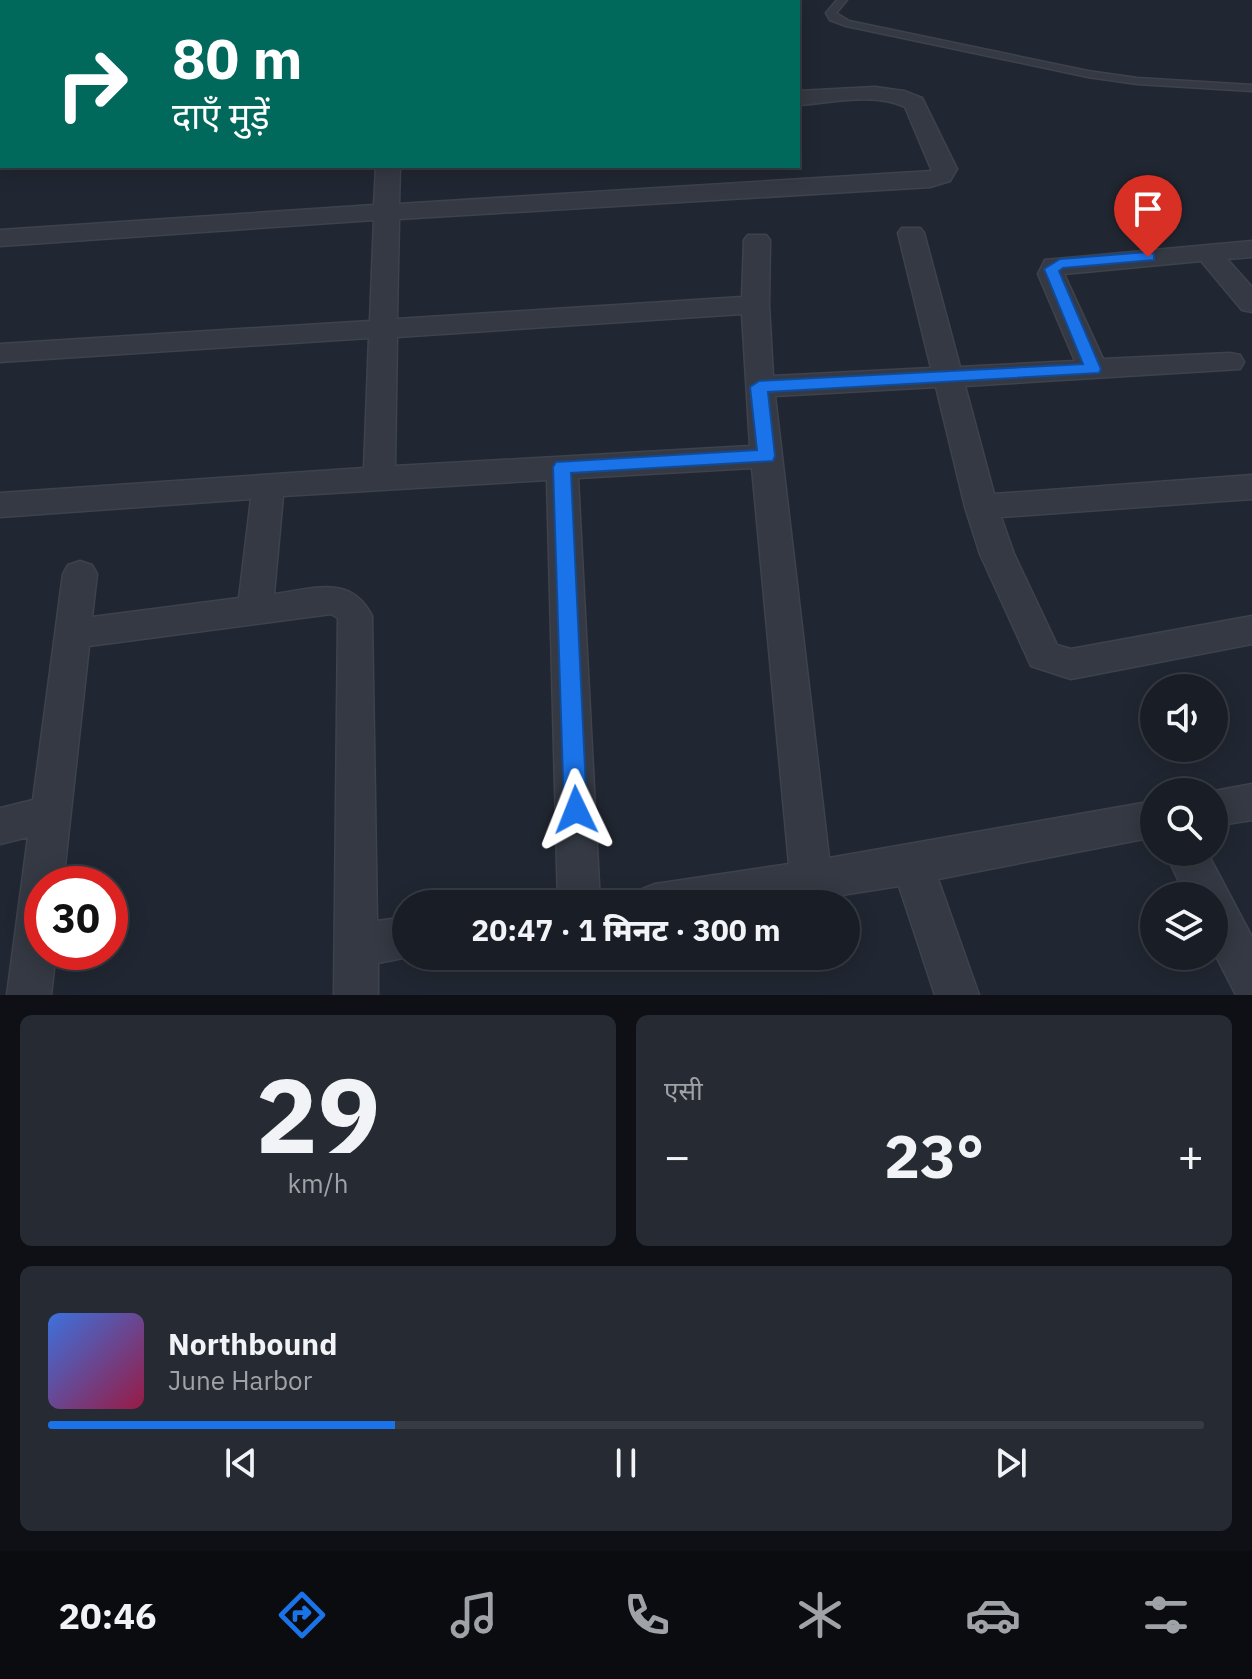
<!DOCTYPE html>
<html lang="hi">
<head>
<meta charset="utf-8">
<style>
	body { margin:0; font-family:"IBM Plex Sans","Noto Sans Devanagari",sans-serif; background:#262a32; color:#f1f3f6; height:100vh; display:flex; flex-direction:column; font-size:30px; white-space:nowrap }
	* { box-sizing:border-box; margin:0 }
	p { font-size:26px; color:#9fa2a7 }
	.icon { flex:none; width:44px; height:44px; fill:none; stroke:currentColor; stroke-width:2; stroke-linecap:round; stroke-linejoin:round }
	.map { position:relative; height:995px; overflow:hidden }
	.details { display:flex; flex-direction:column; gap:20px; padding:20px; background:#0e1015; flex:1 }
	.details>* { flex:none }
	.top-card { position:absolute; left:0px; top:0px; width:800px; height:168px; box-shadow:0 4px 20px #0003,0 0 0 2px #373b43; background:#00695c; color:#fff; overflow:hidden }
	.buttons { position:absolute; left:1140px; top:674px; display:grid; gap:16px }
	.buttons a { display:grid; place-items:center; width:88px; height:88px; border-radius:50%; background:#191d26; box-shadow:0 4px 20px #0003,0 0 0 2px #373b43; font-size:40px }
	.speed { position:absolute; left:24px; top:866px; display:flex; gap:16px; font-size:40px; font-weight:700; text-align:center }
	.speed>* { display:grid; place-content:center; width:104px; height:104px; border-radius:50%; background:#191d26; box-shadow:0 4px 20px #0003,0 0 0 2px #373b43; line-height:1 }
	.speed .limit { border:12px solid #d22; background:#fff; color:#111 }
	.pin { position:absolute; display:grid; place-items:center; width:68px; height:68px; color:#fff; margin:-82px -34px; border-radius:50% 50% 50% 0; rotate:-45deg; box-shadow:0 0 8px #0007 }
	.pin .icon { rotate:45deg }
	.me { position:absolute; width:88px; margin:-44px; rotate:358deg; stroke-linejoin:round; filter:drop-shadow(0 0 6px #0008) }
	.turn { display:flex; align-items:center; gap:28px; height:168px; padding:0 40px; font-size:36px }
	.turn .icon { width:104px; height:104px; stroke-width:2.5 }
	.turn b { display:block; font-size:56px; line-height:68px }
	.big { font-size:60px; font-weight:800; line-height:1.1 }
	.details .widget { flex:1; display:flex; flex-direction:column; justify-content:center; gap:12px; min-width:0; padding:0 28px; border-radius:12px; background:#262a32 }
	.details .dial { align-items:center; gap:0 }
	.dial b { font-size:104px; line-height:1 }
	.song { display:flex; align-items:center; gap:24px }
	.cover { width:96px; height:96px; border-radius:12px; background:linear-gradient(135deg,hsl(220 70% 55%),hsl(340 70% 35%)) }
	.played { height:8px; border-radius:4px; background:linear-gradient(90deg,#1a73e8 30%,#373b43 30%) }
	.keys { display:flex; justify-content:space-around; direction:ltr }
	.heat { display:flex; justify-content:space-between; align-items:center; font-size:44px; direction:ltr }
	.details .tiles { flex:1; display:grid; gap:20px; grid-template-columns:1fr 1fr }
	.widget:last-child { grid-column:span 2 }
	.trip { position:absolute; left:392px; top:890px; width:468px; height:80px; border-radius:40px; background:#191d26; box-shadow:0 4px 20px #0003,0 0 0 2px #373b43; font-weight:800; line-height:80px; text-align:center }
	.tabs { display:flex; height:128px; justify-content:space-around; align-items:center; background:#0a0c0f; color:#9fa2a7 }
	.tabs .icon { width:56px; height:56px }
	.tabs .active { color:#1a73e8 }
	.tabs b { font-size:36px; color:#f1f3f6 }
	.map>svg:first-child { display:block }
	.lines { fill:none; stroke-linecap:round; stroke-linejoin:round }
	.service-casing { stroke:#3e424d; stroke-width:3 }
	.minor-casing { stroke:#3e424d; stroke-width:3 }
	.secondary-casing { stroke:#3e424d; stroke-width:3 }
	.service { fill:#343943; fill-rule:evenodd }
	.minor { fill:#343943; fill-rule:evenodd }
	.secondary { fill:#434855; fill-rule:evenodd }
	.route { fill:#1a73e8; stroke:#114b97; stroke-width:2 }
</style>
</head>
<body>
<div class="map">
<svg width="1252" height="995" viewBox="0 0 1252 995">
	<rect width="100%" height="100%" fill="#212732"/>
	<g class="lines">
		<!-- service casing -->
		<g class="service-casing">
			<path id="service" d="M207,0H219L206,2Z
				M413,0H424L412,2Z
				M558,0H577L578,2H559Z
				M837,0H847L836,13L849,21L1088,71L1137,78L1252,85V91L1137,84L1088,77L846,26L830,20L826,13Z"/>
		</g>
		<!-- minor casing -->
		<g class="minor-casing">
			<path id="minor" d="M875,87L904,91L922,98L957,169L950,181L930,187L399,219L397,319L742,297L744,240L748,235H766L770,240L769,305L773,376L931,368L898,233L902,228H920L924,233L960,367L1075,361L1038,274L1045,260L1252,241V257L1227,259L1252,287V312L1242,310L1201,261L1064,274L1103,359L1230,353L1240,355L1244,362L1240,369L965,386L994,494L1252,475V499L1001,517L1014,554L1057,645L1071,649L1252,616V644L1071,679L1031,666L980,554L965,507L936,387L775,396L829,858L1154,801V837L938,879L979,995H935L899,886L784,904H634L640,890L655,884L789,864L752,468L578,478L600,904H558L547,480L283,496L274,594C313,589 351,574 372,616L377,921L406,917V956H413L378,963V995H334L338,618L331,614L89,646L63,884H42V952H56L51,995H7L28,837L0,844V808L33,800L63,574L68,565L80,561L92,565L97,574L92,617L239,598L251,499L0,517V493L364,468L369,338L0,362V344L370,321L374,220L0,246V230L374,205L376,166H400L399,204L932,171L905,107C874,92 831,103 798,105V91ZM742,314L750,446L395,466L397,337Z
				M0,125H2V139H0Z
				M1252,784V820L1214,826V792H1209Z
				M1165,852H1207L1252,937V995H1236L1214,952V896H1186Z"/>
		</g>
		<!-- secondary casing -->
		<g class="secondary-casing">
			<path id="secondary" d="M0,0H20L2,2L0,10Z
				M28,0H59L26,2Z"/>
		</g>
		<!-- service -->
		<use href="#service" class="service"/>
		<!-- minor -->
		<use href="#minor" class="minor"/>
		<!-- secondary -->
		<use href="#secondary" class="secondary"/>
	</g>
	<!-- route -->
	<path class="route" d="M1148,252L1154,254V260L1063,268L1059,271L1101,369L1099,373L768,392L775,456L773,461L571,473L587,810L584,818L576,821L568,818L564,810L553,467L556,462L757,450L750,387L759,381L1083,364L1044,269L1060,259Z"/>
</svg>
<div class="buttons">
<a><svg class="icon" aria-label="sound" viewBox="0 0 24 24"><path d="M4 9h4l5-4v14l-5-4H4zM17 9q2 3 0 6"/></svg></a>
<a><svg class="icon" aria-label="search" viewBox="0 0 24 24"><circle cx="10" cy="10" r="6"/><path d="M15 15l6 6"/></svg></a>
<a><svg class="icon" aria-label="layers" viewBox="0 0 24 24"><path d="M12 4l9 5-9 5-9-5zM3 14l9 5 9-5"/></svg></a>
</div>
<div class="speed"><div class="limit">30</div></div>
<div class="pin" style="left:1148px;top:257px;background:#d93025"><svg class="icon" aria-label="arrive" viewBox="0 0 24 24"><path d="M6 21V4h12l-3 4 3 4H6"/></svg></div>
<svg class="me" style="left:576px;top:810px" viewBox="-20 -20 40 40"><path d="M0-17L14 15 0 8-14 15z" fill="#1a73e8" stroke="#fff" stroke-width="4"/></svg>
<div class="trip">20:47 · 1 मिनट · 300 m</div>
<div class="top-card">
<div class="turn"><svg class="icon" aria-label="right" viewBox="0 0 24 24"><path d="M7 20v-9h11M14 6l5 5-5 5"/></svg><div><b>80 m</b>दाएँ मुड़ें</div></div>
</div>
</div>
<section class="details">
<div class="tiles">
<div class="widget dial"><b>29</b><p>km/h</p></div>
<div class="widget"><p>एसी</p>
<div class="heat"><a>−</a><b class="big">23°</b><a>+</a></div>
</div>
<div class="widget">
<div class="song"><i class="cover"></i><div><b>Northbound</b><p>June Harbor</p></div></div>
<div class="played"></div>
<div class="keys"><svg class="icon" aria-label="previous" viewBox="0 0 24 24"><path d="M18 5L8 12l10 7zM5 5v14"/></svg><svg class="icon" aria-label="pause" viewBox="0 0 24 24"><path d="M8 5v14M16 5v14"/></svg><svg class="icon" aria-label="next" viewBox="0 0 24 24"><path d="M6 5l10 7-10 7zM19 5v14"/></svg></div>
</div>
</div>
</section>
<nav class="tabs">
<b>20:46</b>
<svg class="icon active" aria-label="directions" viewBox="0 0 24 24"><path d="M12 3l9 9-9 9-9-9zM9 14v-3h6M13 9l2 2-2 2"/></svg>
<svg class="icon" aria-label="music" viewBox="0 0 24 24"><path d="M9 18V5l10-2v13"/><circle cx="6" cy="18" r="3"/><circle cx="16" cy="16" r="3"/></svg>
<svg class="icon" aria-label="phone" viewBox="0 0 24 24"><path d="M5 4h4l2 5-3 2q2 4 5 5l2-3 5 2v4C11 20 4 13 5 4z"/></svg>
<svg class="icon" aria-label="climate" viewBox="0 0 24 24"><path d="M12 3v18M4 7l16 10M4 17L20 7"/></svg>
<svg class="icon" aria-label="car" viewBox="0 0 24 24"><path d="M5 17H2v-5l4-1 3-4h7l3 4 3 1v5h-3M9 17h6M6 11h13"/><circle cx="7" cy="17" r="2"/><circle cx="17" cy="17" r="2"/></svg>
<svg class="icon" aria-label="filters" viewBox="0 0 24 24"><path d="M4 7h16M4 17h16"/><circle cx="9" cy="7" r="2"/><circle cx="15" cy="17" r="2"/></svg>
</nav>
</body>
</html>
